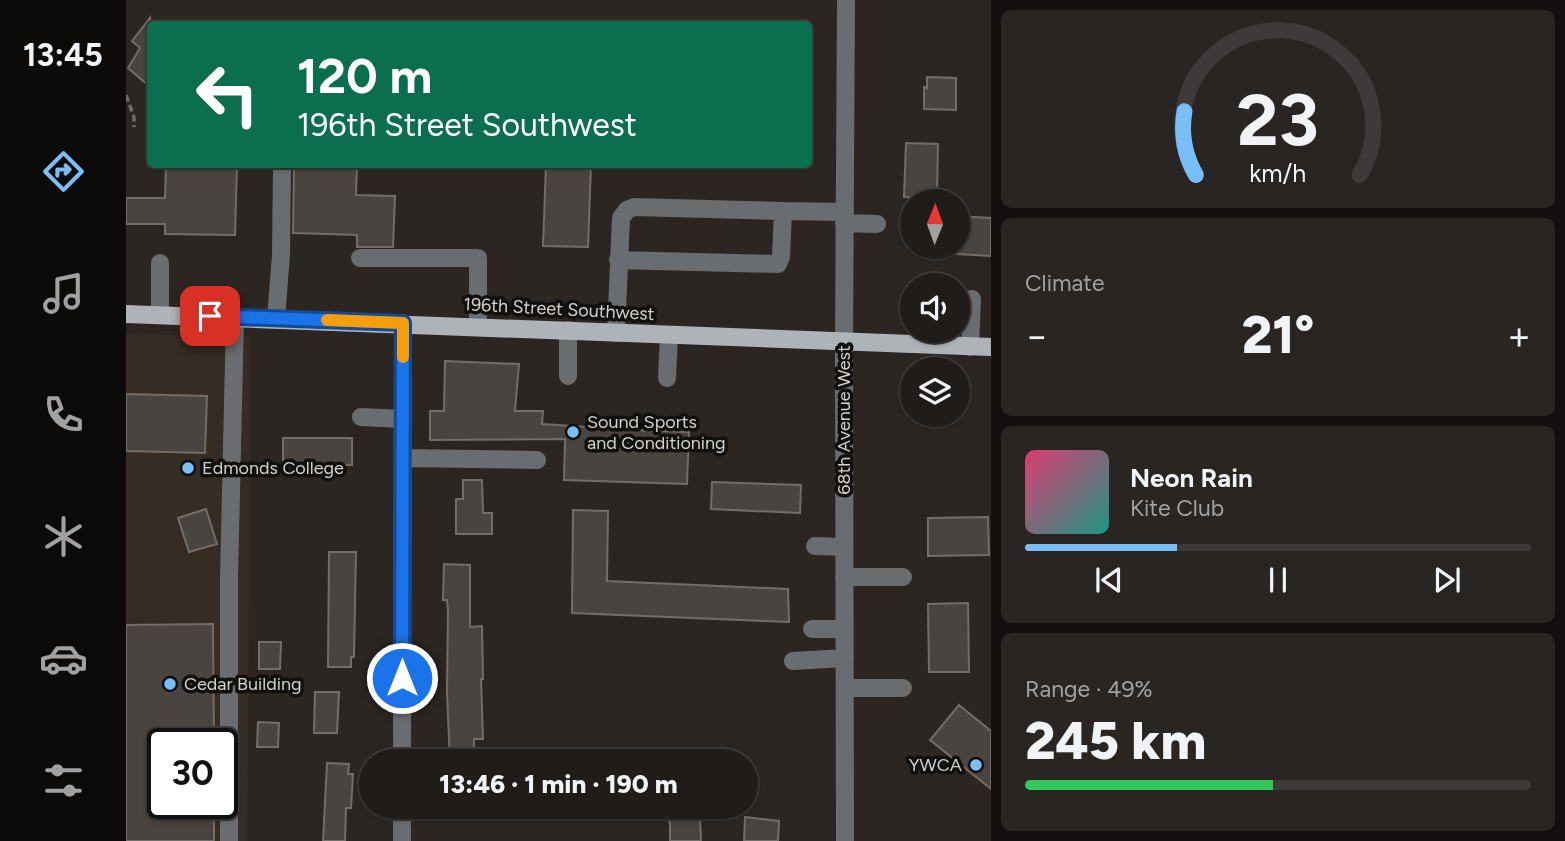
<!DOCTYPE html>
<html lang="en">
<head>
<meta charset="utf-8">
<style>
	body { margin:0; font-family:Figtree,sans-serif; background:#282523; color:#f1f3f6; height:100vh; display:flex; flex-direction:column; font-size:26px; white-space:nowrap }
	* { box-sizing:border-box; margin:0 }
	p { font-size:23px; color:#a2a1a2 }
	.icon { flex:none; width:38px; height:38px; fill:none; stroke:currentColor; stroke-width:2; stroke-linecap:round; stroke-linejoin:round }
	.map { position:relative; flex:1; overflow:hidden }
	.panel { display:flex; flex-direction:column; gap:10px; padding:10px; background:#120f0e; width:574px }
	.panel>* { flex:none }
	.banner { position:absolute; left:21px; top:21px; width:665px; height:147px; border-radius:7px; box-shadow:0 2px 5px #0004,0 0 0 2px #3d3a39; background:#0b6e4f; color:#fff; overflow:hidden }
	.needle { width:46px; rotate:1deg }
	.fabs { position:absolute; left:774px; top:189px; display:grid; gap:14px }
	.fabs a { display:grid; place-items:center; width:70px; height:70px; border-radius:50%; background:#201c1a; box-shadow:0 2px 5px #0004,0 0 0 2px #3d3a39; font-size:35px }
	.speed { position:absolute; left:21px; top:728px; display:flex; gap:14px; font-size:35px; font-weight:700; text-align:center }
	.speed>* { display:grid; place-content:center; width:91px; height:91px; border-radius:50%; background:#201c1a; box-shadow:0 2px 5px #0004,0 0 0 2px #3d3a39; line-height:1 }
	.speed .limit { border:4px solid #111; border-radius:10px; background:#fff; color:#111 }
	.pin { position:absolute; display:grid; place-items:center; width:60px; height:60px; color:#fff; margin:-30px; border-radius:14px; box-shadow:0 4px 10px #0006 }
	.me { position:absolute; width:77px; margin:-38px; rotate:0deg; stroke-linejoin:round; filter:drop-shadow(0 0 5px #0008) }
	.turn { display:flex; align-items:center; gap:24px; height:147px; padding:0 35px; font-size:32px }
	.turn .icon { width:91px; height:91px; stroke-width:2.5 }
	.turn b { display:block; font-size:49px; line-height:60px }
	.big { font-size:52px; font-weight:800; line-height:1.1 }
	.panel .card { flex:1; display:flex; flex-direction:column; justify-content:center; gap:10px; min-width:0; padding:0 24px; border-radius:10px; background:#282523 }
	.panel .dial { align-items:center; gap:0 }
	.dial svg { height:182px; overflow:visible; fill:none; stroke:#3d3a39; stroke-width:7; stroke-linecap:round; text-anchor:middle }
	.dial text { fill:#f1f3f6; stroke:none }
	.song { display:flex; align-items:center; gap:21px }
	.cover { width:84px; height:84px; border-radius:10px; background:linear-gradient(135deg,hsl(340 70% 55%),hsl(170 70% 35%)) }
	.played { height:7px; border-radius:4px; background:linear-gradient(90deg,#7abef8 30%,#3d3a39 30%) }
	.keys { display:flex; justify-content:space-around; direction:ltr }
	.heat { display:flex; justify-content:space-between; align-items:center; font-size:38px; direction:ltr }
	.charge { height:10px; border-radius:5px; background:linear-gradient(90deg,#34c759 49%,#3d3a39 0) }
	.trip { position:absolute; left:233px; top:749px; width:399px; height:70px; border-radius:35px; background:#201c1a; box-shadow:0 2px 5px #0004,0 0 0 2px #3d3a39; font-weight:800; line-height:70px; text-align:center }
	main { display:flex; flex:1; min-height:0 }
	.tab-bar { display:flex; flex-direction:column; width:126px; justify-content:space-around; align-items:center; background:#0d0b0a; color:#a2a1a2 }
	.tab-bar .icon { width:49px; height:49px }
	.tab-bar .selected { color:#7abef8 }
	.tab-bar b { font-size:32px; color:#f1f3f6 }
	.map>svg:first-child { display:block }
	.built { fill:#362c23; fill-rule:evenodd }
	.building { fill:#49443f; stroke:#736d67; stroke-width:2 }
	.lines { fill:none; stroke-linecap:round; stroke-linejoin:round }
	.path { stroke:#6f6a67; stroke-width:3.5; stroke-dasharray:7 3.5; stroke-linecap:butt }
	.minor { stroke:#6a6d70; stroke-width:18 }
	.major { stroke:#aeb3b8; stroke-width:18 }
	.route-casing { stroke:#114b97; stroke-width:18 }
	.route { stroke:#1a73e8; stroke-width:12 }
	.slow { stroke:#f59e0b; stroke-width:12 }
	.poi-dot { fill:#7abef8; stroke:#12100e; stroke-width:2.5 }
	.labels { text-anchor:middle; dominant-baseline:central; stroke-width:7; stroke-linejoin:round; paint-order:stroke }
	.street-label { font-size:18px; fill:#d4d0cd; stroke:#12100e }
	.poi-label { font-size:18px; fill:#d4d0cd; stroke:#12100e; text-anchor:start }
</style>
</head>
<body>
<main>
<nav class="tab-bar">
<b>13:45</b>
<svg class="icon selected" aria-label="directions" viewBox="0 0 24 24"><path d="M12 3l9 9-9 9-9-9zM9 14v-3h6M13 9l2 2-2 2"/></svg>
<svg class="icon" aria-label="music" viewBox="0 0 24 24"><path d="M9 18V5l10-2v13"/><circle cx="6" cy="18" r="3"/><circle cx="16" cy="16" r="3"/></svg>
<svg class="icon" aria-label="phone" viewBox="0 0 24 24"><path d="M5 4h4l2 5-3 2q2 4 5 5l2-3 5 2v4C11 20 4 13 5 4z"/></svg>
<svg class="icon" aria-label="climate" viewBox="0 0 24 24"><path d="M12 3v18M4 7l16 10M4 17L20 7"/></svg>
<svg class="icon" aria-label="car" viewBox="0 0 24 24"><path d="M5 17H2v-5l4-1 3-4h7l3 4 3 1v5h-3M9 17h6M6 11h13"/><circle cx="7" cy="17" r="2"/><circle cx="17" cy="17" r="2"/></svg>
<svg class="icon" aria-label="filters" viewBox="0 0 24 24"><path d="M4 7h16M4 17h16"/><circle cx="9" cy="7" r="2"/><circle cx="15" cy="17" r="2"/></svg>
</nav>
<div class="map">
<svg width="865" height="841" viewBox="0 0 865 841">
	<rect width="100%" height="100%" fill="#2b2622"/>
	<!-- built -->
	<path class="built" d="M0,334L125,336L121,841H0ZM37,744H96V803H37Z"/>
	<!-- building -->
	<path class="building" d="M24,18V87L2,68L14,48L6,41Z
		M801,77L830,78V110L798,109V87L801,88Z
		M780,143L812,144L811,198L778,197Z
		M40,164H111L109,235L39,234V224H0V198H39Z
		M168,164H231L230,195L269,196L267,247H231V235L167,233Z
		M420,164H465L462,247L417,246Z
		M831,216L865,218V256L831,254Z
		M319,361L393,364L389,411H417L416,424L462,427V419L510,420V430L563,432L561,484L438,480L439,439L304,440V411H318Z
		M0,394L81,396L79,453L0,451Z
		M157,438H226V465H157Z
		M337,480H356L357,513H366V534H330V499H337Z
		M586,482L675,485L674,513L585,509Z
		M80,509L91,544L63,552L52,518Z
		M447,510L482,511L481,581L662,589L663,622L446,613Z
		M862,517L863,555L802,556V518Z
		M203,552H230L228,657H225V667H202Z
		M318,564L344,565V627L356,626L357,679H355L357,739H348V761H324L321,693L322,610L321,600H317Z
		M842,603L843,672H803L802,604Z
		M87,624L88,744H37V803H88V841H0V625Z
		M133,642H155L154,669H133Z
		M189,692H213L211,733H188Z
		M833,705L865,731V789L804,740Z
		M132,722L153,723L152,747H131Z
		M201,763L223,764L222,774H227L225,808H220L219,841H197Z
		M540,813L574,814L575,841H544V824Z
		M619,817L653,821L652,841H618Z"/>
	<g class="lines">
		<!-- path -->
		<path class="path" d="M0,95L8,117V127"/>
		<!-- minor -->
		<path class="minor" d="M657,211L719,212
			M718,223L751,224
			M234,258H352V326
			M34,263V315
			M150,318L155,255L156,164
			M442,330V376
			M490,333L495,218L501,210L508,207L657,211L655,257L652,264L492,260
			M844,347L846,299
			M541,378L543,335
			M235,417L277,419
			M277,458L411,460
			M689,546L718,547
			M718,577H777
			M686,629H718
			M667,661L719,658
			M719,688H777
			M276,761L277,323
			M103,841V579L109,317
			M276,841V807
			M719,841L718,343L720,0"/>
		<!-- major -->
		<path class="major" d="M0,314L865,347"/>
	</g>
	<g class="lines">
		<!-- route casing -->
		<g class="route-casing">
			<path id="route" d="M84,316L277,323L276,678"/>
		</g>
		<!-- route -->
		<use href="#route" class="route"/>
		<!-- slow -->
		<path class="slow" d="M201,320L277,323V357"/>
	</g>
	<!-- markers -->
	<g class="poi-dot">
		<circle cx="447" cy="432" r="7"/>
		<circle cx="62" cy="468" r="7"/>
		<circle cx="44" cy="684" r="7"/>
		<circle cx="850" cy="765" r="7"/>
	</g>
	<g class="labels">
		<!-- street labels -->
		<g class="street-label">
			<text transform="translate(433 309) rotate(3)">196th Street Southwest</text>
			<text transform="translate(718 420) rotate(-90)">68th Avenue West</text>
		</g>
		<!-- poi labels -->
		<g class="poi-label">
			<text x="461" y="422">Sound Sports<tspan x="461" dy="21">and Conditioning</tspan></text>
			<text x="76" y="468">Edmonds College</text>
			<text x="58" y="684">Cedar Building</text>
			<text x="836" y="765" text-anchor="end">YWCA</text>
		</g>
	</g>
</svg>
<div class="fabs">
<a><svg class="needle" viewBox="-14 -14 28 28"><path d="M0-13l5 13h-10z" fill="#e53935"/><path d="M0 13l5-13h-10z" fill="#a2a1a2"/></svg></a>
<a><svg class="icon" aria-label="sound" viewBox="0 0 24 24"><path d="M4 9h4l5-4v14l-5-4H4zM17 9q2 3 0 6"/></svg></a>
<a><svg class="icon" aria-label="layers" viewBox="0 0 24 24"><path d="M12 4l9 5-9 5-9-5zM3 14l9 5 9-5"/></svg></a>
</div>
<div class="speed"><div class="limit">30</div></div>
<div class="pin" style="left:84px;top:316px;background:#d93025"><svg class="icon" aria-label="arrive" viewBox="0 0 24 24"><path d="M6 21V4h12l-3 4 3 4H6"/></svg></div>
<svg class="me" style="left:276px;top:678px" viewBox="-20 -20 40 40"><circle r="17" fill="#1a73e8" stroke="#fff" stroke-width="3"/><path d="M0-11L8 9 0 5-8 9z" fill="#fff"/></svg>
<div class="trip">13:46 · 1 min · 190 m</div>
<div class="banner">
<div class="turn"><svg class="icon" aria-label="left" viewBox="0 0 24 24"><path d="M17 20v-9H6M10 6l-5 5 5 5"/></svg><div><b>120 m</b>196th Street Southwest</div></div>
</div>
</div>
<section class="panel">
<div class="card dial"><svg viewBox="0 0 100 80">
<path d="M14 69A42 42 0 1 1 86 69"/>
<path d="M14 69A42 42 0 0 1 9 41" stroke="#7abef8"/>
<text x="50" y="56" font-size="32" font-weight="700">23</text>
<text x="50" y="72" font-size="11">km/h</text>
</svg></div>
<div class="card"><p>Climate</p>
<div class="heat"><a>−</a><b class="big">21°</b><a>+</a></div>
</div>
<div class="card">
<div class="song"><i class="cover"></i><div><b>Neon Rain</b><p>Kite Club</p></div></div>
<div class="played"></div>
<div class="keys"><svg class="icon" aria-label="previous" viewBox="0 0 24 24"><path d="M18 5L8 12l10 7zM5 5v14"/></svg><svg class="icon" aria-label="pause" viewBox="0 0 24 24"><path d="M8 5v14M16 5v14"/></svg><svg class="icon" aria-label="next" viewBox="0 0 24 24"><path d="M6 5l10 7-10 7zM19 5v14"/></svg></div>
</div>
<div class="card"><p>Range · 49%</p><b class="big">245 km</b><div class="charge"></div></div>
</section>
</main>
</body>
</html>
